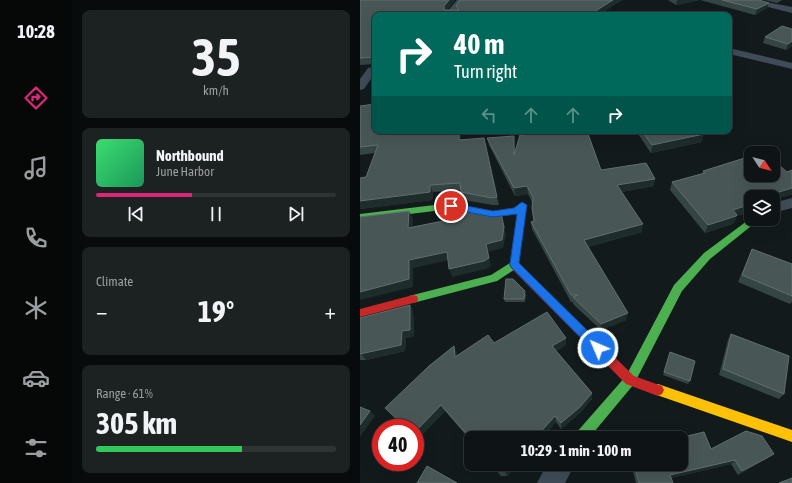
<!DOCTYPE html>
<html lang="en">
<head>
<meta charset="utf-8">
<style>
	body { margin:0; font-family:"Asap Condensed",sans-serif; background:#1c2122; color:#f1f3f6; height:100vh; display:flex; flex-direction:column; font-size:15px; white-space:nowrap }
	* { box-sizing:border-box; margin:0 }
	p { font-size:13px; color:#9b9ea0 }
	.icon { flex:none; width:22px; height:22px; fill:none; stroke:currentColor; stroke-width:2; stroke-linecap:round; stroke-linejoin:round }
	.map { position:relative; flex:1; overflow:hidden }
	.sheet { display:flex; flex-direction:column; gap:10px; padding:10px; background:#080b0c; width:288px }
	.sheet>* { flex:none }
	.top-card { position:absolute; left:12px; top:12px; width:360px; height:122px; border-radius:8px; box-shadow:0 4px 16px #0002,0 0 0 1px #2e3334; background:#00695c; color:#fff; overflow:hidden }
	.needle { width:26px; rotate:126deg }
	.buttons { position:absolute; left:384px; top:146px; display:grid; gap:8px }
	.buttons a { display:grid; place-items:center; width:36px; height:36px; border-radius:8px; background:#0e1415; box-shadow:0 4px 16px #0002,0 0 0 1px #2e3334; font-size:20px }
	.speed { position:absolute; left:12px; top:419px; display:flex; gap:8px; font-size:20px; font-weight:700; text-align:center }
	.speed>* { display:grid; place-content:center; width:52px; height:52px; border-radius:50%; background:#0e1415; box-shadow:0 4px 16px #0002,0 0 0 1px #2e3334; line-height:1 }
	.speed .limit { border:6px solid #d22; background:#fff; color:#111 }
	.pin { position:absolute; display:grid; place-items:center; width:34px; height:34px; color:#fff; margin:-17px; border:2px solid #fff; border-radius:50%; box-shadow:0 1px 4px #0007 }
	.me { position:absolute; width:44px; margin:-22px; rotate:315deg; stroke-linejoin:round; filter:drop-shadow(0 0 3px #0008) }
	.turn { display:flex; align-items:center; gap:14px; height:84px; padding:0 16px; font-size:18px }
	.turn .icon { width:52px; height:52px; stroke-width:2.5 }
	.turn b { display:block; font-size:28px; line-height:34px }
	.lanes { display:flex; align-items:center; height:38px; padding:0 16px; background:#0003; justify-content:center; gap:20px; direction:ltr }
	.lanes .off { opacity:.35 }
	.big { font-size:30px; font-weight:700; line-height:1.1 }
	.sheet .tile { flex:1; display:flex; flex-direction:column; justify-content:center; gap:6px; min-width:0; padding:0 14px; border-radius:8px; background:#1c2122 }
	.sheet .dial { align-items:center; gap:0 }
	.dial b { font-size:52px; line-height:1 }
	.song { display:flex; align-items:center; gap:12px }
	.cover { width:48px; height:48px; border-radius:6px; background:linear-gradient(135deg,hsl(140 70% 55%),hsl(150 70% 35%)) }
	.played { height:4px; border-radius:2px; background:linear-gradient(90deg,#db2777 40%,#2e3334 40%) }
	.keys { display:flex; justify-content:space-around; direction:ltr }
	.heat { display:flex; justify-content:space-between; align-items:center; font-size:22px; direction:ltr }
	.charge { height:6px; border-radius:3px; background:linear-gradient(90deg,#34c759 61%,#2e3334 0) }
	.trip { position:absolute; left:104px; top:431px; width:224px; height:40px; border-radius:8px; background:#0e1415; box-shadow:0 4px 16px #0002,0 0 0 1px #2e3334; font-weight:700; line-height:40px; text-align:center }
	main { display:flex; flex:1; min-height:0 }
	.tab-bar { display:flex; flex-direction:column; width:72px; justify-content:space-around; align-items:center; background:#060808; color:#9b9ea0 }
	.tab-bar .icon { width:28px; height:28px }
	.tab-bar .current { color:#db2777 }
	.tab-bar b { font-size:18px; color:#f1f3f6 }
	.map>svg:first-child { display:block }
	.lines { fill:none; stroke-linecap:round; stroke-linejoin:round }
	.street { fill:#3f4c57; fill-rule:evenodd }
	.fast { fill:#4caf50; fill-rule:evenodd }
	.slow { fill:#ffc107; fill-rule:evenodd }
	.jam { fill:#c62828; fill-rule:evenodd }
	.wall { fill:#354544 }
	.shaded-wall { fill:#1f2c2c }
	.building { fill:#485756; stroke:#606f6e }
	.route { fill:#1a73e8; stroke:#114b97 }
</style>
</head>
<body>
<main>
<nav class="tab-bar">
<b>10:28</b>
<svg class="icon current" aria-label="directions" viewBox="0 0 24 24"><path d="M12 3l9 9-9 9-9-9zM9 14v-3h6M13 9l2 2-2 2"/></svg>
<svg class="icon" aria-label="music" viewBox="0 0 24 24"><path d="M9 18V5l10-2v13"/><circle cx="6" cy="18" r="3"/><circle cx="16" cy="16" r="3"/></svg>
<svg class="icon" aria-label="phone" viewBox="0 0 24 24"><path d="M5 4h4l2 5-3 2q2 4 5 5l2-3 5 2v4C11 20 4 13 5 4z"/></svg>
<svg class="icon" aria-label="climate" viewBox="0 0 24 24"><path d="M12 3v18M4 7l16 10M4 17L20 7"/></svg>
<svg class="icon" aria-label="car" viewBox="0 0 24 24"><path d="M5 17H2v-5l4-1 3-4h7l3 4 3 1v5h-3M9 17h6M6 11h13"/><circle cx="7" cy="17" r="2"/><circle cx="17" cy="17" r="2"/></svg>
<svg class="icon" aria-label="filters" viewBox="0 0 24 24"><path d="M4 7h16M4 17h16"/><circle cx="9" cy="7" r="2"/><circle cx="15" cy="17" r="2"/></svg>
</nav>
<section class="sheet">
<div class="tile dial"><b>35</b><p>km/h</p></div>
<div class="tile">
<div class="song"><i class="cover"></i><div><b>Northbound</b><p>June Harbor</p></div></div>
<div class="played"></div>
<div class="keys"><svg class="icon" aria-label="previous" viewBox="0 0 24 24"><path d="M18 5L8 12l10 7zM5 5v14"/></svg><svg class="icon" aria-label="pause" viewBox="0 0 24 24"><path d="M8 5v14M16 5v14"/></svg><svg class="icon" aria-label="next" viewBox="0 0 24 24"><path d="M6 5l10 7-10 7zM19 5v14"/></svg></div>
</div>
<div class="tile"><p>Climate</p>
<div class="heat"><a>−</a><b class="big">19°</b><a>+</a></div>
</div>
<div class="tile"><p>Range · 61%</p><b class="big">305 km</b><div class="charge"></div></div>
</section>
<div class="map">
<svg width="432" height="483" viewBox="0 0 432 483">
	<rect width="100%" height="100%" fill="#121a1c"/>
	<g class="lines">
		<!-- street -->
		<path class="street" d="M97,0H105L95,12L99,15H87L86,13Z
			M380,0H396L432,7V13Z
			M369,48L432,63V69L369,54Z
			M12,67L15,68V73L4,89L0,90V79L8,68Z
			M432,198V208L413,213V203Z
			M187,464H215L205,483H177Z"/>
		<!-- fast -->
		<path class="fast" d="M162,202L166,205L157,268L137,281L53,303L49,302L48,299L49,296L131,275L150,263L157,214L133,217L91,209L0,220V214L91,203L133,211L154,208Z
			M391,218L400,219L350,259L322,291L274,384L229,438H215L216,433L266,376L314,285L344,253Z"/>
		<!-- slow -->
		<path class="slow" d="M298,384L432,430V442L294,394L292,390L294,386Z"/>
		<!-- jam -->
		<path class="jam" d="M154,261L157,262L274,376L302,386L304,390L302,394L298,396L266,384L151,268L149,265L151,262Z
			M53,295L57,296L58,299L57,302L0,317V309Z"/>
	</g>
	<!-- wall -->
	<path class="wall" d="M0,0H95L87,10H97L96,6L100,0H262L238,15H15V64L0,65Z
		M308,0H399L407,8L395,15L340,0L316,5Z
		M404,0H422L417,3Z
		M432,29V46L426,50L403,43L405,37Z
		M0,106L15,131H101V140L137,197L139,205H133L103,200L101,190L73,192L72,200L0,209V178L6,177L15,153L0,155Z
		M187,131H227V133L241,170L294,186L262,192L282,232L228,247L266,320L241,330L213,304V302H211L172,229L171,222L174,221L172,208V202L168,194L155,196L129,145L127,138L154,143L155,152L188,133Z
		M276,131H341L342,142L291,153Z
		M343,171L432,194L413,200V197H391V211L377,216L374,223L372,224L345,233L310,190L312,182L342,174Z
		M392,249L432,264V302L430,304L378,282Z
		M166,294L165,302H145L144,299Z
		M53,311L54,336L46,338L45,351L6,360H0V318Z
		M371,334L424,394L419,399L359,375L368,340Z
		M134,343L206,345L196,351L232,393V399L220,413L201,429L196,422L182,438H111V441L85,411L57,440L55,438V428L97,353V355Z
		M310,352L330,381L328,384L303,375Z
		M351,449L408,458L378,475L371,464L311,478L313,483H276L271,464H321Z
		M131,464H158L147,476H141Z"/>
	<!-- shaded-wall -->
	<path class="shaded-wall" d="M89,0H95L85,12L84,6Z
		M253,0H262L238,15H229Z
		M317,0H340L316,5Z
		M409,3L407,8L395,15L397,9Z
		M432,41V46L426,50L428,44Z
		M99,131H101V148L99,140Z
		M344,134L342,142L291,153L292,145Z
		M295,179L294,186L256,193L257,185Z
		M70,185L73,192L72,200L0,209V201Z
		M167,186L168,194L155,196L154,188Z
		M432,188V194L413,200V197H406V196Z
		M391,204V211L377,216L374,223L372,224L345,233L348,225L373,210Z
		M49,211L53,219L52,236L48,228Z
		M283,224L282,232L224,248V240Z
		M144,227L146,235L143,248L128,252L131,266L126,269L92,277L89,269L126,244Z
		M87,252L90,260L53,268V287L0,300V292L49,260Z
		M50,305L53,311L54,336L46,338L45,351L6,360L1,354L42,331Z
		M268,313L266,320L241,330V324Z
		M206,338V345L193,353L192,346Z
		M94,346L97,353L98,364L95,357Z
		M232,393V399L220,413L201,429V423Z
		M81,405L85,411L57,440L55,438V432Z
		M10,411L15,416L0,437V425Z
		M195,416L196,422L182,438H175Z
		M414,454L408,458L378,475L382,471Z
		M375,460L371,464L308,479L310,475Z
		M151,464H158L147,476L145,471Z"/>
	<!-- building -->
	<path class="building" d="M0,0H89L84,6V10H99L96,6L100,0H253L229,15H15V57L0,58Z
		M362,0H399L409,3L397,9Z
		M422,26L432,29V41L428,44L405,37Z
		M15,104V131H99V140L124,138L137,197L132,198L101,192L100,183L70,185V192L0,201V178L6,177L18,145L0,147V106Z
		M189,131H227L241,170L286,163L295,179L257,185L283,224L224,240L268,313L241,324L213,297L218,295H211L171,222L174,221L172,208L173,197L167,186L154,188L127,138L154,136V155L160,135L190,133Z
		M282,131H341L344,134L292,145Z
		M391,156V175H413V160L427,172L432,170V188L406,196L408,197H391V204L373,210L377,215L376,216L348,225L312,182L345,173L343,171Z
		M102,209L131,214L141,213L144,227L142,240L126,244L129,258L124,261L89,269L87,252L49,260V279L0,292V217L49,211L48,228L103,217Z
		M392,249L432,264V296L382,275Z
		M146,279H153L165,291L164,299H144Z
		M50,305V330L42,331L41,345L0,354V318Z
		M187,312L206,338L192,346L232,393L220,407L201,423L195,416L175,438H111V439L81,405L55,432V428H46L25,408L69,366L94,346L95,357L128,335L134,343Z
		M371,334L429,356L424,394L363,369Z
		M310,352L335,361L330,381L304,372Z
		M0,407L10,411L0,425Z
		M386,431L402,436L414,454L382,471L375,460L310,475L313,483H279L274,464H321V438H319L344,432L351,449Z
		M132,464H151L145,471H138Z
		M67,466L97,483H57Z
		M432,478V483H419Z"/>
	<!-- route -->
	<path class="route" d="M162,202L167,205L159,263L242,345L244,348L242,352L238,353L235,352L151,267L150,264L157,214L133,217L91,209L87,206L91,203L133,211L154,208Z"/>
</svg>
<div class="buttons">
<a><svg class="needle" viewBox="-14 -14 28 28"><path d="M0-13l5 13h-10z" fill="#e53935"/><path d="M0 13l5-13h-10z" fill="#9b9ea0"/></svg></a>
<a><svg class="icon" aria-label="layers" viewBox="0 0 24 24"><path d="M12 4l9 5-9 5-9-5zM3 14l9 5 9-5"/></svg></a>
</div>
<div class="speed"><div class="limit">40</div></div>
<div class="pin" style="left:91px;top:206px;background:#d93025"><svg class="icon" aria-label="arrive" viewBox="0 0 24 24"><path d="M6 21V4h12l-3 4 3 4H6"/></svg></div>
<svg class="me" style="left:238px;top:348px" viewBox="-20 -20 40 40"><circle r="17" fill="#1a73e8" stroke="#fff" stroke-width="3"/><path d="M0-11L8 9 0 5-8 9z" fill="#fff"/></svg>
<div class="trip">10:29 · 1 min · 100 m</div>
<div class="top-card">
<div class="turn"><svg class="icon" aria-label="right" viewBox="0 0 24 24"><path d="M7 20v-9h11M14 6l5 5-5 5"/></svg><div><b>40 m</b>Turn right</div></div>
<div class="lanes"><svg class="icon off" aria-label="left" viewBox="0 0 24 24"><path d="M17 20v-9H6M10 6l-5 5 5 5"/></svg><svg class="icon off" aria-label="ahead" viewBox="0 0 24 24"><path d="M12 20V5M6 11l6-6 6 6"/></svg><svg class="icon off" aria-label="ahead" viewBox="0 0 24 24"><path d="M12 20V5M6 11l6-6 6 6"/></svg><svg class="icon" aria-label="right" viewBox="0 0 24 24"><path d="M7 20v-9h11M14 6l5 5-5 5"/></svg></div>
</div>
</div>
</main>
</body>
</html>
